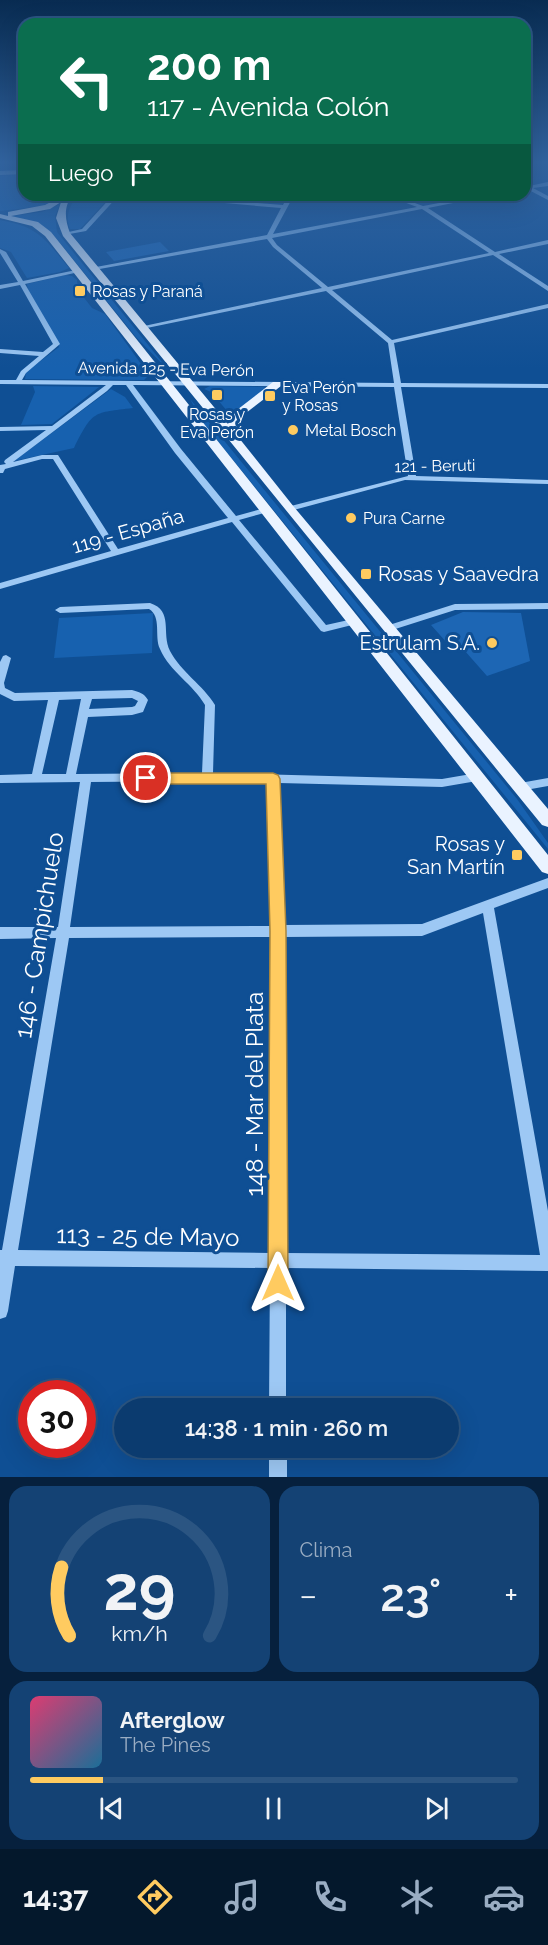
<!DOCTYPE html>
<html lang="es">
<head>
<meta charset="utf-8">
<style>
	body { margin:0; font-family:Raleway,sans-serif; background:#144274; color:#f1f3f6; height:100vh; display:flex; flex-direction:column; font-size:22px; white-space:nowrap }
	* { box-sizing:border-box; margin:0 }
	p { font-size:20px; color:#9aadc3 }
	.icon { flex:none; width:33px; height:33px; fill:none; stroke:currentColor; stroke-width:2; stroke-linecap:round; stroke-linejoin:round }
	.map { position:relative; height:1477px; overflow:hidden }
	.sheet { display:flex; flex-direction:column; gap:9px; padding:9px; background:#06203d; flex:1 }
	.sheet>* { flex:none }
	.guide { position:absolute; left:18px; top:18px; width:513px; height:183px; border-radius:18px; box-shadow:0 6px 24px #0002,0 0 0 2px #2b5582; background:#0b6e4f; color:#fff; overflow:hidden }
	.speed { position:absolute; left:18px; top:1380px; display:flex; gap:12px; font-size:30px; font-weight:700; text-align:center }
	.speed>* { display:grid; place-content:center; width:78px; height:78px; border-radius:50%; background:#0b3b6f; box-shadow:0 6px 24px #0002,0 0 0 2px #2b5582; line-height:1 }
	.speed .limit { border:9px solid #d22; background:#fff; color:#111 }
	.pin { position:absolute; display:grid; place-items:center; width:51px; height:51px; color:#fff; margin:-26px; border:3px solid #fff; border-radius:50%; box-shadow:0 2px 6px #0007 }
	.me { position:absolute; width:66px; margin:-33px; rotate:0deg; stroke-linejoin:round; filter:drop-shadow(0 0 4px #0008) }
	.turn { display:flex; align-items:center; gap:21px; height:126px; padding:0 30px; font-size:27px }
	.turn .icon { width:78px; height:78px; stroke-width:2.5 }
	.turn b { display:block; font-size:42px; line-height:51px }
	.then { display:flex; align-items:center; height:57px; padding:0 30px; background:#0003; gap:12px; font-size:22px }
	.big { font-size:45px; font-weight:600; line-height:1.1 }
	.sheet .widget { flex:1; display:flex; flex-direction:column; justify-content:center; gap:9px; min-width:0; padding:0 21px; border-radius:18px; background:#144274 }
	.sheet .dial { align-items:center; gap:0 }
	.dial svg { height:156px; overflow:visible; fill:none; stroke:#2b5582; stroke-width:7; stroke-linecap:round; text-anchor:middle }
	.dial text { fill:#f1f3f6; stroke:none }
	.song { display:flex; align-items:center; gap:18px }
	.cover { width:72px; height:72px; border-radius:9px; background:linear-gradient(135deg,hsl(340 70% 55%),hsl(200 70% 35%)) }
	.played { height:6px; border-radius:3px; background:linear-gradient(90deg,#ffcb60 15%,#2b5582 15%) }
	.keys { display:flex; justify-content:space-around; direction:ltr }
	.heat { display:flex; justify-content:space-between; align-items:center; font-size:33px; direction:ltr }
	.sheet .tiles { flex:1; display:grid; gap:9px; grid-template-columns:1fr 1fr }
	.widget:last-child { grid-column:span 2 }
	.trip { position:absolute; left:114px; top:1398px; width:345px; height:60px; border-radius:30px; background:#0b3b6f; box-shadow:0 6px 24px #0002,0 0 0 2px #2b5582; font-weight:600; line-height:60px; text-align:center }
	.tabs { display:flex; height:96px; justify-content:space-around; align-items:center; background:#04182c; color:#9aadc3 }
	.tabs .icon { width:42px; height:42px }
	.tabs .active { color:#ffcb60 }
	.tabs b { font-size:27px; color:#f1f3f6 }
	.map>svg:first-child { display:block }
	.green { fill:#1761af }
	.building { fill:#1d66b4 }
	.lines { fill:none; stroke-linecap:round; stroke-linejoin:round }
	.minor { fill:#9dc8f4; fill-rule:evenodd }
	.major { fill:#eaf3ff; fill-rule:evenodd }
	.route { fill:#ffcb60; stroke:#a6843e; stroke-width:1.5 }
	.poi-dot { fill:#ffcb60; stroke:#0f4f94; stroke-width:2 }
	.labels { text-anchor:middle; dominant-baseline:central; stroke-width:6; stroke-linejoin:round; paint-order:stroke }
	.far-poi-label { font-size:16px; fill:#fff; stroke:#0f4f94; text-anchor:start }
	.far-street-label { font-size:16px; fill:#fff; stroke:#0f4f94 }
	.street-label { font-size:20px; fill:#fff; stroke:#0f4f94 }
	.poi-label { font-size:20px; fill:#fff; stroke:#0f4f94; text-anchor:end }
	.near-street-label { font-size:24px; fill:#fff; stroke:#0f4f94 }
</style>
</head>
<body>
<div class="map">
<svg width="548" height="1477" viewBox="0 0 548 1477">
	<rect width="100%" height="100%" fill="#0f4f94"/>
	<!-- green -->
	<path class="green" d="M24,174V195H62L43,206L0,211V176Z
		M82,195L111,196L80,229H70C65,217 69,207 77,196Z
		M60,204L55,216L57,232L170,372L136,337L52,233L39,224L13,216L42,212Z
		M0,220C39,227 45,239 69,268L60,272L27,278L11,252L0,248Z
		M65,275L72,276L77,280L78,290L92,308L105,314L149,375L144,380L25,379L26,372L59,347L58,342L28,291L27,284Z
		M33,386L99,387L52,424L21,425L35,392Z
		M210,386L263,387L266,388L232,416H228L226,414L228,412L211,392L204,389Z
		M111,389L125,397L133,408C93,413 93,410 74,448L14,461Z
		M190,399L517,799L548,843V849L204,424Z
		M153,613L152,653L54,658L59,618Z"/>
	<!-- building -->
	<path class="building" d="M160,242L169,251L114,261L106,252Z
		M463,612L521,613L530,661L487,676L457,642L448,644L431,625Z"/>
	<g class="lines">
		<!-- minor -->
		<path class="minor" d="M548,182V186L533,188L548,196V200L525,188V184L529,186Z
			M113,195H119L86,231L64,235V233L82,229Z
			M133,195H155L283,205L288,195H294L273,234L417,207L385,195H393L423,206L482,195H493L428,208L495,252L548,240V244L499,254L548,286V291L493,255L332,290L392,340L548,304V308L394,343L401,383L548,384V388L401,387L416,476L548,480V484L405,480L290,511L286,509L287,507L408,476L394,387L133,385L181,449L236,516L265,508H268V512L239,520L326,625L353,619L358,622L356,624L324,632L321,631L232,522L0,589V583L111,551L53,459H42L5,469L3,473H0V465L6,464L4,462L5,460L46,430L0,431V427L52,426L106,385L0,384V380H16L21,371L39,356L0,353V349L43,352L53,344L20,285L0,289V285L18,282L0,253V249L6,252L23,281L76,270L79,272L25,284L60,344L26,373L22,380L394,383L388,343L326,291L142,329V327L144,326L322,288L273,247L267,239L94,270V268L96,267L267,235L281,208ZM422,209L489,253L328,287L277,245L272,238ZM113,385H126L175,453L228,518L118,549L58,455H42L13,462L107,391Z
			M150,603C174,611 161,633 170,651C181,672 203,685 215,705L213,773L442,779L477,773L481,774L482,777L481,780L477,781L442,787L279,783L284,925L422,924L548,878V888L494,908L548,1211V1271L286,1268V1408H269L270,1268L15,1266L8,1311L6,1317L0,1319V1250H2L56,938L0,939V927H58L80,782L0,783V775L32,774L48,700L14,701L0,694V662L3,656L6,655L11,658L4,683L5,688L15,693L132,690C139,692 144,693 148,700L143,712L132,715L88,717L76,774L202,773L205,705C193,684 170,672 160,649C154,636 162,617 149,609L60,613L55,610L60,607ZM132,698L138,701L135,706L132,707L89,709L92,699ZM81,699L66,774H42L59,700ZM207,781L268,783L272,926L70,927L91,782ZM483,913L540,1255L286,1253L284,937L422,936ZM272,937L270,1253L18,1250L69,938Z
			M548,603V609L455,610L389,631L384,628L386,626L455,604Z
			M548,778V786L520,791L516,790L515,787L516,784L520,783Z
			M269,1448H287V1477H269Z"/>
		<!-- major -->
		<path class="major" d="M24,170V174L0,175V171Z
			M64,195H73C63,206 65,220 70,233L228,424L233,413L273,382H281V386L242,416L235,433L294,507L548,809V827L542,825L63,236L56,218L61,202L50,209L11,216L38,222L51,232L548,855V874L542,872L45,236L32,226L0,218V214L8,216V212L45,205Z"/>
	</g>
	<!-- sky -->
	<linearGradient id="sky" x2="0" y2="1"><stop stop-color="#082b51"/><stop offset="0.44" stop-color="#31639f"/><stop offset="1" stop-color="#31639f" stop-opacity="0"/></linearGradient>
	<rect width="548" height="369" fill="url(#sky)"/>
	<!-- route -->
	<path class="route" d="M146,773H273L278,775L280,779L286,931L288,1283L285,1290L278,1293L271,1290L268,1283L270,931L266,784H146L141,782L139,778L141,774Z"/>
	<!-- markers -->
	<g class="poi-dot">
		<rect x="74" y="285" width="12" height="12" rx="3"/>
		<rect x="211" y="389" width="12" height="12" rx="3"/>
		<rect x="264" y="390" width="12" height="12" rx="3"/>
		<circle cx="293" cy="430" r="6"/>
		<circle cx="351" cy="518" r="6"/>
		<rect x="360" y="568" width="12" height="12" rx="3"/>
		<circle cx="492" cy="643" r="6"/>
		<rect x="511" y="849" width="12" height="12" rx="3"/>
	</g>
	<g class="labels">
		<!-- far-poi labels -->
		<g class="far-poi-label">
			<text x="92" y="291">Rosas y Paraná</text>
			<text x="282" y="387">Eva Perón<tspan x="282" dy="18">y Rosas</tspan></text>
			<text x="217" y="414" text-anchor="middle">Rosas y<tspan x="217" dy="18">Eva Perón</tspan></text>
			<text x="305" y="430">Metal Bosch</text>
			<text x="363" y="518">Pura Carne</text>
		</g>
		<!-- far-street labels -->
		<g class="far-street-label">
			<text transform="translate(166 369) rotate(1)">Avenida 125 - Eva Perón</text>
			<text transform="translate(435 466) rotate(-1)">121 - Beruti</text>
		</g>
		<!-- street labels -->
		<g class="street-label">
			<text transform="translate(128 531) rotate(-16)">119 - España</text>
		</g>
		<!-- poi labels -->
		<g class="poi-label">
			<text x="378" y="574" text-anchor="start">Rosas y Saavedra</text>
			<text x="480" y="643">Estrulam S.A.</text>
			<text x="505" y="844">Rosas y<tspan x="505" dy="23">San Martín</tspan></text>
		</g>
		<!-- near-street labels -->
		<g class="near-street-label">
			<text transform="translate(39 935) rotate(-81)">146 - Campichuelo</text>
			<text transform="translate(254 1094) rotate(-90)">148 - Mar del Plata</text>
			<text transform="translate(148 1236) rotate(1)">113 - 25 de Mayo</text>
		</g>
	</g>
</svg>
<div class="speed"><div class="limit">30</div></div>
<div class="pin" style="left:146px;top:778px;background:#d93025"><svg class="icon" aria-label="arrive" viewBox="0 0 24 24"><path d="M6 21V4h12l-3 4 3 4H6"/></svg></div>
<svg class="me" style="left:278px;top:1283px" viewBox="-20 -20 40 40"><path d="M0-17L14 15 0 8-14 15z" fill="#ffcb60" stroke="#fff" stroke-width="4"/></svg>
<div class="trip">14:38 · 1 min · 260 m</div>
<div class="guide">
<div class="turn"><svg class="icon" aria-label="left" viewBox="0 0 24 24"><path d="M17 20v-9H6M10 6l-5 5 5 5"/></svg><div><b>200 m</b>117 - Avenida Colón</div></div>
<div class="then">Luego<svg class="icon" aria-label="arrive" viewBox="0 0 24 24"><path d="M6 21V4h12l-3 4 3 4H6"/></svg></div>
</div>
</div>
<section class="sheet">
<div class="tiles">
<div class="widget dial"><svg viewBox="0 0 100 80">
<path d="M14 69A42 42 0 1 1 86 69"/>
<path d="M14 69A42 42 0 0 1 10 34" stroke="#ffcb60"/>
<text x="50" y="56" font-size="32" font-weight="700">29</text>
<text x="50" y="72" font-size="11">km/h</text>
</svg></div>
<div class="widget"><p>Clima</p>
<div class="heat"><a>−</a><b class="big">23°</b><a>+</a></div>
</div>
<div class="widget">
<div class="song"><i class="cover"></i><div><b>Afterglow</b><p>The Pines</p></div></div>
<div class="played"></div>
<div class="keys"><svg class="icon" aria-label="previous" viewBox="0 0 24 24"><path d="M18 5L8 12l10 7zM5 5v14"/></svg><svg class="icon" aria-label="pause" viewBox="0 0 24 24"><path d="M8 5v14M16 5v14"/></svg><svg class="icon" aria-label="next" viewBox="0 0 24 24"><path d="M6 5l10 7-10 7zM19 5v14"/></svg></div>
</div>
</div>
</section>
<nav class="tabs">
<b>14:37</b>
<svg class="icon active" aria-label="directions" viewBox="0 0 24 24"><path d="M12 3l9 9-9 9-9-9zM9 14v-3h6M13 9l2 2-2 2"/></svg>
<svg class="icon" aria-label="music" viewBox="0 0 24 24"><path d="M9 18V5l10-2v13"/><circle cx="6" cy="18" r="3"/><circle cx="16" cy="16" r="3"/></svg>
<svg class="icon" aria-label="phone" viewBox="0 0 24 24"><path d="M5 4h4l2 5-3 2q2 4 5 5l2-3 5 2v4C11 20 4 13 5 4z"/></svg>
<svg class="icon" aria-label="climate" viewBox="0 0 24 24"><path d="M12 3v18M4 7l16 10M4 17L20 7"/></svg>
<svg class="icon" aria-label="car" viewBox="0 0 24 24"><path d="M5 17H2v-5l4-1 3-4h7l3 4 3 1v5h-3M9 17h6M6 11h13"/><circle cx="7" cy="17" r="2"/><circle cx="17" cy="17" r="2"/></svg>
</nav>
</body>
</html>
